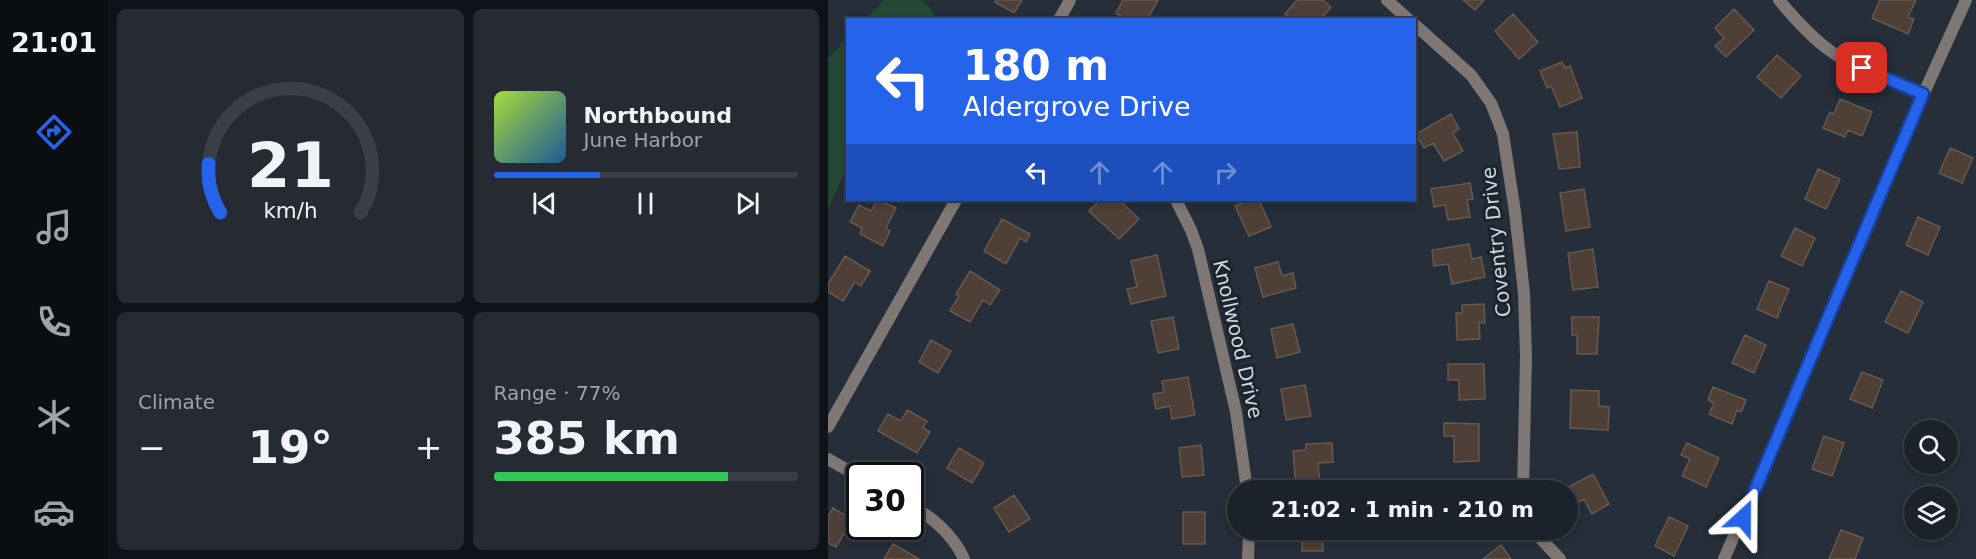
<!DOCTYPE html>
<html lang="en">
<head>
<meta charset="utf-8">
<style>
	body { margin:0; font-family:"DejaVu Sans",sans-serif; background:#252a33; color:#f1f3f6; height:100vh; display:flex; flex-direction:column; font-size:22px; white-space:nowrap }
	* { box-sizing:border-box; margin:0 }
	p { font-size:20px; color:#a0a4a9 }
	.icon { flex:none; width:33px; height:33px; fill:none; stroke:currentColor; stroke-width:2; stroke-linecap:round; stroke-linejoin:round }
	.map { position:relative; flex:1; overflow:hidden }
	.side { display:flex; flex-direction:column; gap:9px; padding:9px; background:#0f1318; width:720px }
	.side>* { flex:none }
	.guide { position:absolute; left:18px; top:18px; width:570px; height:183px; border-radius:0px; box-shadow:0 3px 9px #0003,0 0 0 2px #3a3f47; background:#2563eb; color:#fff; overflow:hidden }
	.tools { position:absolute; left:1076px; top:420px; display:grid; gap:12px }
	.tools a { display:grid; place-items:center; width:54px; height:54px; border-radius:50%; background:#1c222b; box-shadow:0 3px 9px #0003,0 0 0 2px #3a3f47; font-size:30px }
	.speed { position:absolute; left:18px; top:462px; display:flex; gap:12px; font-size:30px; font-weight:700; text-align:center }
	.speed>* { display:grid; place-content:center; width:78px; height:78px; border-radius:50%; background:#1c222b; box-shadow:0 3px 9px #0003,0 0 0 2px #3a3f47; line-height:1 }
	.speed .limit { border:3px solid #111; border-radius:9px; background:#fff; color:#111 }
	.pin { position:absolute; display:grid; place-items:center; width:51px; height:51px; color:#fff; margin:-26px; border-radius:12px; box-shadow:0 3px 9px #0006 }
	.me { position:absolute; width:66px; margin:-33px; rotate:24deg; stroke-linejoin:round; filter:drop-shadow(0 0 4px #0008) }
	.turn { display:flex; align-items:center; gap:21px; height:126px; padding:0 18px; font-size:27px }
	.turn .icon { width:78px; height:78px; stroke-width:2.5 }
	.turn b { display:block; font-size:42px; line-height:51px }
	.lanes { display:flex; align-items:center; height:57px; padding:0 18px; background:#0003; justify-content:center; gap:30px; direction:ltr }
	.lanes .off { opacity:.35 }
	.big { font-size:45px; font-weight:800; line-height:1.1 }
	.side .card { flex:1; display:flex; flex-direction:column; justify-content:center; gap:9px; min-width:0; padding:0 21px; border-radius:9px; background:#252a33 }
	.side .dial { align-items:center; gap:0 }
	.dial svg { height:156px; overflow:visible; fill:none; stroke:#3a3f47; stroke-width:7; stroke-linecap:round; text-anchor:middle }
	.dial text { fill:#f1f3f6; stroke:none }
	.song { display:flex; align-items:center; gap:18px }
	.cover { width:72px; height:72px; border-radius:9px; background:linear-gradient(135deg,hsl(80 70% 55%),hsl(210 70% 35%)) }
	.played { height:6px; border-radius:3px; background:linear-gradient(90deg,#2563eb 35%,#3a3f47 35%) }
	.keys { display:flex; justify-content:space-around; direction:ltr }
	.heat { display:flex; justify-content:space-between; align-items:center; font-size:33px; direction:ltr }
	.charge { height:9px; border-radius:4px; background:linear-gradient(90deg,#34c759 77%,#3a3f47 0) }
	.side .tiles { flex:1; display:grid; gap:9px; grid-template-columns:repeat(2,1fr) }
	.trip { position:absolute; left:399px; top:480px; width:351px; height:60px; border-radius:30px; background:#1c222b; box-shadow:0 3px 9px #0003,0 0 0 2px #3a3f47; font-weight:800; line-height:60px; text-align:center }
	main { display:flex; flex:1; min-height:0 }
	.dock { display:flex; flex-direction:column; width:108px; justify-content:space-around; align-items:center; background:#0b0e11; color:#a0a4a9 }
	.dock .icon { width:42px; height:42px }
	.dock .selected { color:#2563eb }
	.dock b { font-size:27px; color:#f1f3f6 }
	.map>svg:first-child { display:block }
	.green { fill:#254836 }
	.building { fill:#4e3f37; stroke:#675850; stroke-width:1.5 }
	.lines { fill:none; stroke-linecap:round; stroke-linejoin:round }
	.minor { stroke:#7f7774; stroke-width:12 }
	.route-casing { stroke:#184099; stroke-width:15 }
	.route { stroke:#2563eb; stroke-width:10 }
	.labels { text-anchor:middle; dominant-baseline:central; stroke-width:6; stroke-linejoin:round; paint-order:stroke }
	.street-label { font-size:20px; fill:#d1d7de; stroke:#1c242f }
</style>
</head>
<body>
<main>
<nav class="dock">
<b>21:01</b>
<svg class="icon selected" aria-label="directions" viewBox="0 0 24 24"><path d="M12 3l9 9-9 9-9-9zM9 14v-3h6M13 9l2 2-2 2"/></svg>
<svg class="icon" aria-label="music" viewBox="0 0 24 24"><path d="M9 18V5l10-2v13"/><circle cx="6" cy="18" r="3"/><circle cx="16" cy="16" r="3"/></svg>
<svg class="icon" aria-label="phone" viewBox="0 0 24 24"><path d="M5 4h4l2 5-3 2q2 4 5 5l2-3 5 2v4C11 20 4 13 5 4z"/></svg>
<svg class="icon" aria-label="climate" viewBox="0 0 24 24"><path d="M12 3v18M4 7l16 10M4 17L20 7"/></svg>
<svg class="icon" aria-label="car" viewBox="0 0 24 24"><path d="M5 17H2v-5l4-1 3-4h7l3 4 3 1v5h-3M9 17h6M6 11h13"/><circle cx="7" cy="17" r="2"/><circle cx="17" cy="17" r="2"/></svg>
</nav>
<section class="side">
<div class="tiles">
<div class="card dial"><svg viewBox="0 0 100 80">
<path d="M14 69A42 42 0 1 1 86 69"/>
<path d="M14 69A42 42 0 0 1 8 44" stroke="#2563eb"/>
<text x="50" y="56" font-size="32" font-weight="700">21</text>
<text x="50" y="72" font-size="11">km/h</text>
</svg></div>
<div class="card">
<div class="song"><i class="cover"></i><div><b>Northbound</b><p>June Harbor</p></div></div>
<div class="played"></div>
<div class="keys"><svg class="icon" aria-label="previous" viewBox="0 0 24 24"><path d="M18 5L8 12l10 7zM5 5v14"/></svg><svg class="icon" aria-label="pause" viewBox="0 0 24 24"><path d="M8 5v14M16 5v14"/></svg><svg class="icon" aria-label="next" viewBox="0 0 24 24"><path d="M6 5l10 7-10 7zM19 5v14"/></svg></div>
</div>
<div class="card"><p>Climate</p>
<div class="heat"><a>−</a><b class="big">19°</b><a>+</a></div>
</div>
<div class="card"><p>Range · 77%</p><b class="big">385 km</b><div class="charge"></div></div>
</div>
</section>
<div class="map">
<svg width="1148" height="559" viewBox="0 0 1148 559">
	<rect width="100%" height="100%" fill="#252e39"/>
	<!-- green -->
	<path class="green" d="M57,0H92L104,9L106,19H37Z
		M19,37V167L0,208V59Z"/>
	<!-- building -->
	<path class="building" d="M168,0H194L186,13L167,2Z
		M295,0H330L319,20H299L288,13Z
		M469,0H495L503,7L492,20H464L457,14Z
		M635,0H656L647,10Z
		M1052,0H1088L1080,17L1086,19L1080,34L1044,18Z
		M906,9L926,30L898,57L887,46L896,38L887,28Z
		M685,14L710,42L691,59L667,31Z
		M949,55L973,76L953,98L929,77Z
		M734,62L737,68L742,66L754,98L732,107L723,86L719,88L712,71Z
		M1012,99L1044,112L1034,136L1020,130L1017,137L995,128L1002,112L1006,114Z
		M623,114L631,129L625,133L635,151L616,161L605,143L596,148L588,134Z
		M749,132L752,167L731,169L725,134Z
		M1122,148L1145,158L1134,183L1111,173Z
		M990,169L1012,179L998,209L977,199Z
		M642,183L645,199L639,200L642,217L620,220L617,205L606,207L603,189Z
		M756,189L762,227L738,231L732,193Z
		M49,200L68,208L58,228L62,231L55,246L32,234L34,228L22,222L31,205L43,211Z
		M272,200H291L311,219L291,239L261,211Z
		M421,200H431L443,227L421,236L407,206Z
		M1090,217L1112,227L1100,255L1078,245Z
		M174,219L202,234L198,242L192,238L178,264L156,251Z
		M967,228L987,238L974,266L953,256Z
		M641,244L644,259L653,257L657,277L624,284L620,264L606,266L604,250Z
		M765,249L770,287L745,290L740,253Z
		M329,255L338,296L303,304L299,289L309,287L303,261Z
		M17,256L42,271L33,286L27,282L15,301L0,292V284Z
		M450,262L454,276L465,273L468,288L435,297L427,268Z
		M142,271L172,290L162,305L155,300L142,322L122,311L131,296L128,294Z
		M941,281L961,289L949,318L929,309Z
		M1073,291L1095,302L1080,333L1057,322Z
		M656,304L657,323H651L652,339L629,340L628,313H634V305Z
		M345,317L351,349L330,353L323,321Z
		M744,317H771L769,354H749V335H744Z
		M465,324L472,352L449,358L443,329Z
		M917,335L938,345L926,373L904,363Z
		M103,340L123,351L110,373L91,362Z
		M620,364H656L657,399L631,400V380H620Z
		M1034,372L1055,380L1044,408L1022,399Z
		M360,377L367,415L344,419L342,406L328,409L325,394L336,392L334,381Z
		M477,385L483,416L458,420L453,389Z
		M885,387L918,400L913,412L909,410L904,424L881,414L886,403L880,400Z
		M743,390L771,391V406L781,407L780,430L742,428Z
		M79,410L99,421L95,428L102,432L89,453L50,431L60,414L73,421Z
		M616,423L651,424V461L626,462V436H616Z
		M996,436L1016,443L1004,476L984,469Z
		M504,443L505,462L490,463L492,485L468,487L465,451L478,450V444Z
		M859,443L891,458L878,487L854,476L862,459L853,455Z
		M373,445L376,475L354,477L351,448Z
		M131,448L156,463L144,483L119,468Z
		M765,474L781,504L764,514L756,499L751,502L742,486Z
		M186,495L202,519L181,532L166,508Z
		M5,508L24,520L8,547L0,543V517Z
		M355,512H377V544H355Z
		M841,517L860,526L846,556L827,546Z
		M470,530H495V551H474V530Z
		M1013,530L1035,538L1027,559H1001Z
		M65,544L91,559H56Z
		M673,545L683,559H655Z"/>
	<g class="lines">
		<!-- minor -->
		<path class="minor" d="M559,0L581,20
			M951,0C966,18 982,36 1001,50C1028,70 1064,81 1095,95
			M231,20L242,0
			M586,24L643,75L663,103L675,134L687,212L696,293L698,357L695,490
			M348,200L363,230L370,249L408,412L419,490
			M0,427L128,200
			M0,459L32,477
			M82,505C106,518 125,535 136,559
			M707,530L714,540L732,559
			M420,559L421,530
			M896,559L1040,227L1095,95L1138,0"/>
	</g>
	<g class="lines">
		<!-- route casing -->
		<g class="route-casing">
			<path id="route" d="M915,518L1095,94L1034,68"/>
		</g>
		<!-- route -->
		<use href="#route" class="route"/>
	</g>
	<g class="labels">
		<!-- street labels -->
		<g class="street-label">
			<text transform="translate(668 242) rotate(-96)">Coventry Drive</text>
			<text transform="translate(410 339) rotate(77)">Knollwood Drive</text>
		</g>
	</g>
</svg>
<div class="tools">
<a><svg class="icon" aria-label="search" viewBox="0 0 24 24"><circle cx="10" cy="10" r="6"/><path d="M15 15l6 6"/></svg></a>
<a><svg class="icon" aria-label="layers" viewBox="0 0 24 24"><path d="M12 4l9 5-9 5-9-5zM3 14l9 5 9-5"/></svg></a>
</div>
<div class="speed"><div class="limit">30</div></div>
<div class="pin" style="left:1034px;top:68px;background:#d93025"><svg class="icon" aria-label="arrive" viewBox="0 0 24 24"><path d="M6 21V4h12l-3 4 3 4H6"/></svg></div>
<svg class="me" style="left:915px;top:518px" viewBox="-20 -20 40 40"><path d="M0-17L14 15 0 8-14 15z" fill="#2563eb" stroke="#fff" stroke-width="4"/></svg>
<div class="trip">21:02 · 1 min · 210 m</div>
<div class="guide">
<div class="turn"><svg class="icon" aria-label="left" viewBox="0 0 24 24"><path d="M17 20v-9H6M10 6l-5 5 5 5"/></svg><div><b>180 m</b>Aldergrove Drive</div></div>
<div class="lanes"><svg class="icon" aria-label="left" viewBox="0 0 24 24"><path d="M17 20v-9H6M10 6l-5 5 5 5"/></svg><svg class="icon off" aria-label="ahead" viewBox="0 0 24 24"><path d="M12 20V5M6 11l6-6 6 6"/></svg><svg class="icon off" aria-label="ahead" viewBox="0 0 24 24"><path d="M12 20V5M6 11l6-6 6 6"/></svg><svg class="icon off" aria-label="right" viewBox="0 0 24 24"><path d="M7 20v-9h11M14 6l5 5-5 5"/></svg></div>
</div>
</div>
</main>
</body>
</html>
